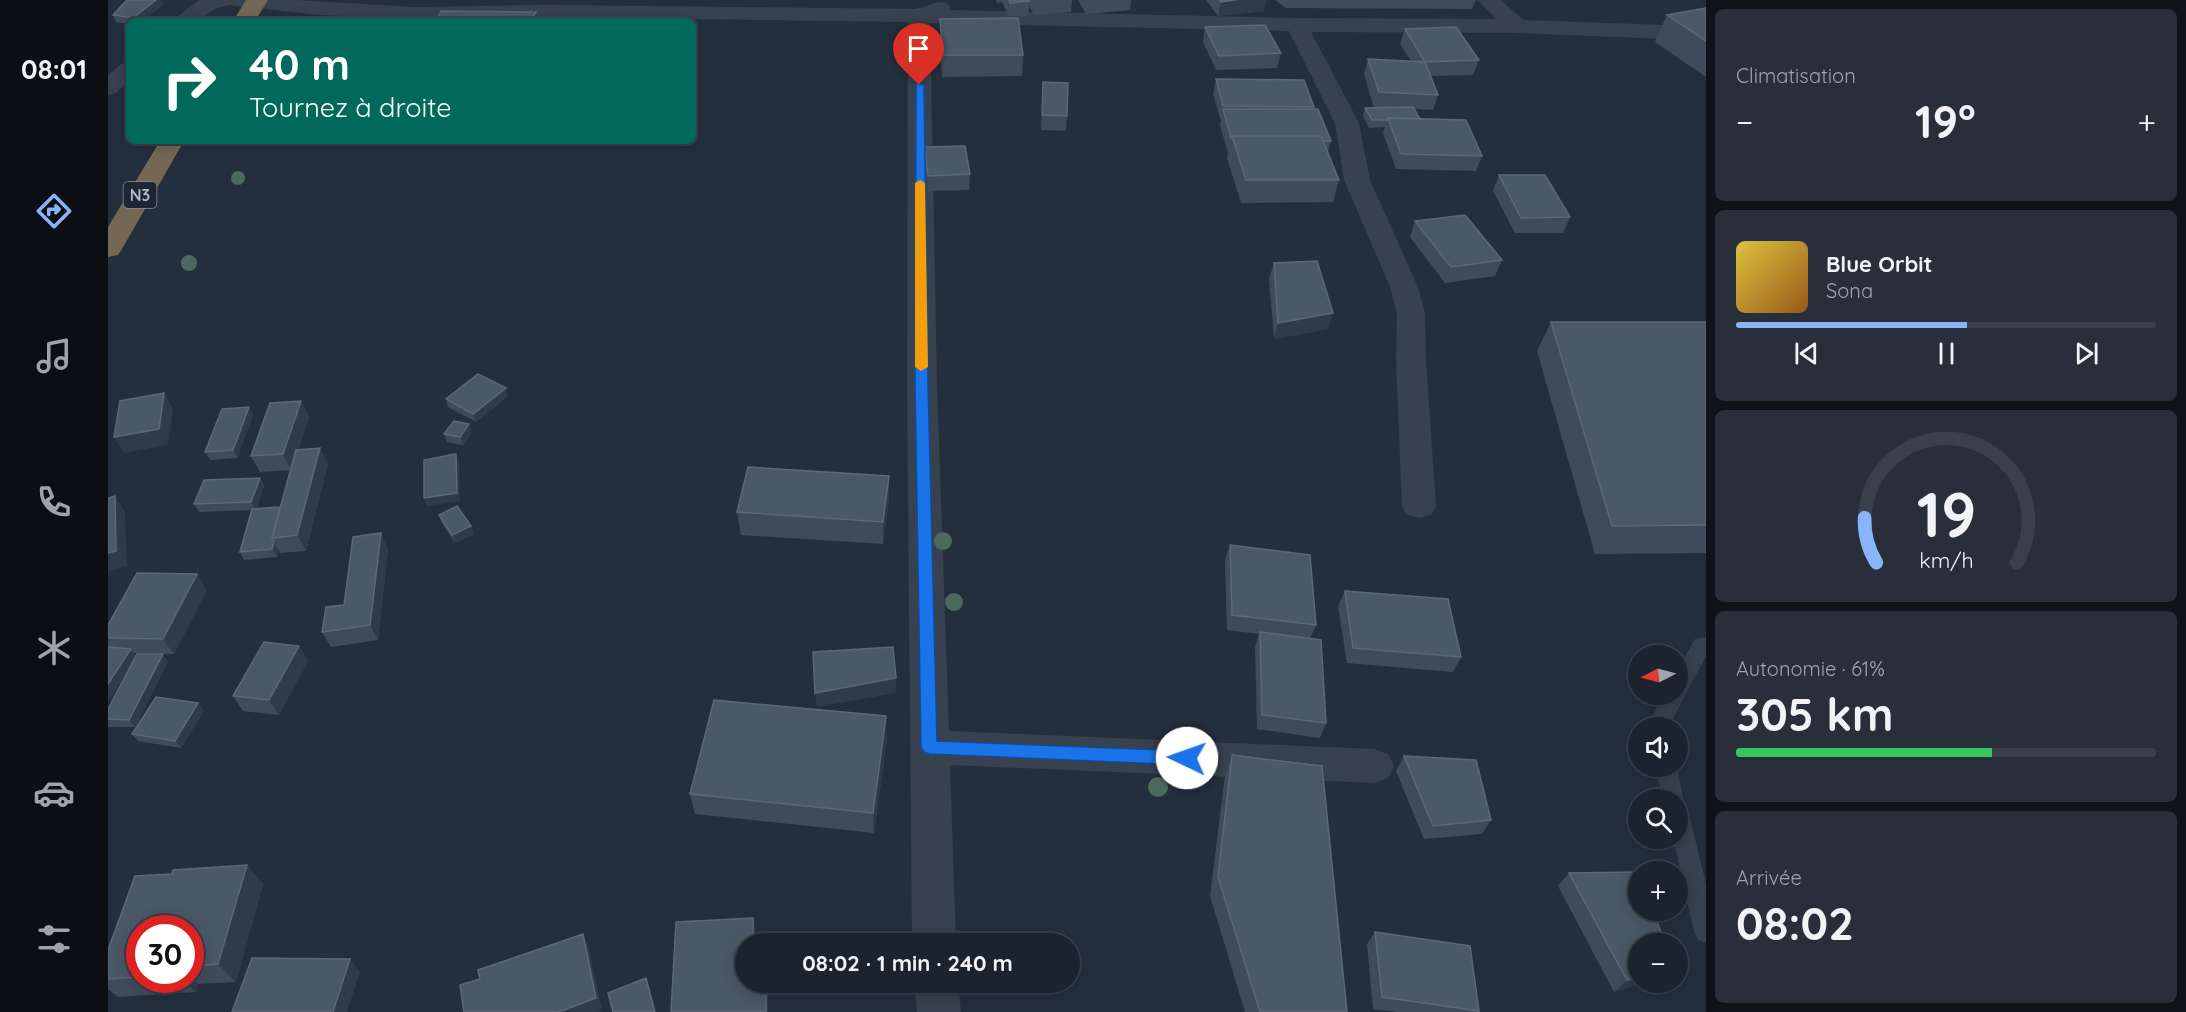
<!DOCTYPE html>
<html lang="fr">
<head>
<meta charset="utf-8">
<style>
	body { margin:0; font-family:Quicksand,sans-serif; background:#282f3a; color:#f1f3f6; height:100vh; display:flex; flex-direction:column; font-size:22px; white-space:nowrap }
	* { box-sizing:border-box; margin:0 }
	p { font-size:20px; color:#a0a4aa }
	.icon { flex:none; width:33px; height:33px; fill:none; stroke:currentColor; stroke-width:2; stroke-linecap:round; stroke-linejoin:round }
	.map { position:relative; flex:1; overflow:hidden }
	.details { display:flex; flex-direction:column; gap:9px; padding:9px; background:#0f1319; width:480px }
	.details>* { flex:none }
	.top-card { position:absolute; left:18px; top:18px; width:570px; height:126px; border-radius:9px; box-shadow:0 3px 15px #0003,0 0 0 2px #39404a; background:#00695c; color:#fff; overflow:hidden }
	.needle { width:39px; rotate:264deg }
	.buttons { position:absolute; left:1520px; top:645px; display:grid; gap:12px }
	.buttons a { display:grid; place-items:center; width:60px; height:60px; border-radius:50%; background:#1b232e; box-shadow:0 3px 15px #0003,0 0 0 2px #39404a; font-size:30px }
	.speed { position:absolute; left:18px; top:915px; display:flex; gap:12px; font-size:30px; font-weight:700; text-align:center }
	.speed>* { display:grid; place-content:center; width:78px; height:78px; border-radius:50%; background:#1b232e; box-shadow:0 3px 15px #0003,0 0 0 2px #39404a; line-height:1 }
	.speed .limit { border:9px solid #d22; background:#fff; color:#111 }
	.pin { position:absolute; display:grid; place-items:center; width:51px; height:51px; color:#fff; margin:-62px -26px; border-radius:50% 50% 50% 0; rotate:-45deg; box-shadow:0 0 6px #0007 }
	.pin .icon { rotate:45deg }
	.me { position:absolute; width:66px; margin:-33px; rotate:273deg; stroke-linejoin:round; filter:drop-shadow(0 0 4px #0008) }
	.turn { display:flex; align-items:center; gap:21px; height:126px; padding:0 24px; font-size:27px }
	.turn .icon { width:78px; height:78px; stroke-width:2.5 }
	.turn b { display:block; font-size:42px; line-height:51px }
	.big { font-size:45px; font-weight:700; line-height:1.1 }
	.details .tile { flex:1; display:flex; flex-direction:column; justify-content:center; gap:9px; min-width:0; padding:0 21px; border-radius:9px; background:#282f3a }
	.details .dial { align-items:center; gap:0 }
	.dial svg { height:156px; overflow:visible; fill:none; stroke:#39404a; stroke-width:7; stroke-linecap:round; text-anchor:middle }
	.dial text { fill:#f1f3f6; stroke:none }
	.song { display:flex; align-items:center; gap:18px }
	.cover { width:72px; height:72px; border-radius:9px; background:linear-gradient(135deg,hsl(50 70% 55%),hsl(30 70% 35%)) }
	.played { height:6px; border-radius:3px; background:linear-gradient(90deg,#8ab4f8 55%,#39404a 55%) }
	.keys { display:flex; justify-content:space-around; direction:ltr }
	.heat { display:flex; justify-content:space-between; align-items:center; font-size:33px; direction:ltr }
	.charge { height:9px; border-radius:4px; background:linear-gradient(90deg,#34c759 61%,#39404a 0) }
	.trip { position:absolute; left:627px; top:933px; width:345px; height:60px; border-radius:30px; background:#1b232e; box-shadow:0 3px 15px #0003,0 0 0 2px #39404a; font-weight:700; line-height:60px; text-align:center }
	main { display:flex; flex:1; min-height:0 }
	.tabs { display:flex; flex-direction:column; width:108px; justify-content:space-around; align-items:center; background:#0b0e12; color:#a0a4aa }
	.tabs .icon { width:42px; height:42px }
	.tabs .current { color:#8ab4f8 }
	.tabs b { font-size:27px; color:#f1f3f6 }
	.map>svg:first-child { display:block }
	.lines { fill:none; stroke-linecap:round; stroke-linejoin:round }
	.lane { fill:#38414e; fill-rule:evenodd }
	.street { fill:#38414e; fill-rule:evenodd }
	.highway { fill:#746855; fill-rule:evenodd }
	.tree { fill:#4b6a5d }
	.wall { fill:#3f4b5c; fill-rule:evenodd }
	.shaded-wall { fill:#2f3b4b }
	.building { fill:#4b5868; stroke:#5c6777; stroke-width:1.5 }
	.route { fill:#1a73e8; stroke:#114b97; stroke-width:1.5 }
	.slow { fill:#f59e0b }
	.labels { text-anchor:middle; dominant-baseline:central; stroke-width:6; stroke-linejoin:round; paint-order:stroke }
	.shield { fill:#1d2633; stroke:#878f9c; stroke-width:1.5 }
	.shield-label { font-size:16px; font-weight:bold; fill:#b4bcc9 }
</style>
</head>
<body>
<main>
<nav class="tabs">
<b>08:01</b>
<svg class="icon current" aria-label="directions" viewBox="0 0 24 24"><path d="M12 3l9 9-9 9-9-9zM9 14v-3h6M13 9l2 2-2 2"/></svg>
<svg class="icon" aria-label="music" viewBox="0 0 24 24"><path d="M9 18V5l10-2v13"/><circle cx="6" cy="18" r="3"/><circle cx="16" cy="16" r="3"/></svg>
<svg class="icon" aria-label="phone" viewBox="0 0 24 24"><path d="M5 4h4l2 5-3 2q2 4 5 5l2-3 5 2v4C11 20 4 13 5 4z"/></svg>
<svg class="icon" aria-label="climate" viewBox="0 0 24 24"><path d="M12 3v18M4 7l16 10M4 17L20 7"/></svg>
<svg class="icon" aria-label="car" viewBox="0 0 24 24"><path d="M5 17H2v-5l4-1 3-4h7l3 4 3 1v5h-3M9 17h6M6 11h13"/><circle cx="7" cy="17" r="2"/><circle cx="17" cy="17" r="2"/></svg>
<svg class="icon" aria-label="filters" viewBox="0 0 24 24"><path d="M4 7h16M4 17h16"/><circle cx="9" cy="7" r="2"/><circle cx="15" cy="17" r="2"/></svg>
</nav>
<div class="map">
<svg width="1598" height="1012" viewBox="0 0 1598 1012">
	<rect width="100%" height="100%" fill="#242f3e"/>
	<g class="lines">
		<!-- lane -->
		<path class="lane" d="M1598,637V656L1560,728H1539L1555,694H1569V671L1587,639Z
			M1547,766H1569L1576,803L1580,810L1598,884V943L1590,940L1586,932L1565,838H1569V800H1555Z"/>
		<!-- street -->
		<path class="street" d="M91,0H188L306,7L442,5L808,9L831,2L839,3L842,8L840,10L1189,18L1389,19L1369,0H1393L1415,20L1557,25L1598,21V35L1557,39L1409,33L1203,32L1251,123L1262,180L1310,287L1317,314L1318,360L1328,506L1323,515L1311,518L1299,515L1294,506L1288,360L1289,314L1282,287L1236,180L1227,123L1181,31L822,23L829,384L841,731L1266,749L1280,754L1286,766L1280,778L1266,783L842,765L848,944H804L799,384L800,22L442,17L306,19L212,15L121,5L109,8L89,21H64Z
			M21,62V81L8,93L0,95V76L13,64Z
			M806,982H850L853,1012H809Z"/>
		<!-- highway -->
		<path class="highway" d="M138,0H160L147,21H125Z
			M52,141H76L14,249L10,255L0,257V227Z"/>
	</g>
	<!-- trees -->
	<g class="tree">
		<circle cx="130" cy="178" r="7"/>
		<circle cx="81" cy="263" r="8"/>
		<circle cx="835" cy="541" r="9"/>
		<circle cx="846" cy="602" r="9"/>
		<circle cx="1050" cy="787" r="10"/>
	</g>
	<!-- wall -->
	<path class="wall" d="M19,0H53L55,5L34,21H21V24L8,22L5,15Z
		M888,0H964L963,12L926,15L921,5L920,16L901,17L894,2L889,3Z
		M970,0H1023L1022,10L978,14Z
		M1098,0H1158L1156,11L1110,16Z
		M1167,0H1368L1364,9L1178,8Z
		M1598,8V77L1547,42L1559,15Z
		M832,19L915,55L914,76L834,77L832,40Z
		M1097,27L1173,53L1169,68L1108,70L1095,42Z
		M1297,29L1371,60L1365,75L1323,76L1330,95L1325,110L1306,109L1312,119L1374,156L1368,171L1288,169L1275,133L1277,127L1261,128L1255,116L1257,108H1266L1256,74L1260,59L1303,61L1292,44Z
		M1108,79L1206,107L1205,109L1223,141L1220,152L1231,180L1225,202L1133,203L1119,158L1120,153L1112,125L1113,121L1105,94Z
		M935,82L959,116L958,131L933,130Z
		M817,147L862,174L861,190L820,191L817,162Z
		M1391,175L1462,217L1455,233H1407L1385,191Z
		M1307,221L1394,260L1387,276L1337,283L1302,237Z
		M1166,263L1225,313L1220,329L1166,339L1161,279Z
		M1443,322H1598V553L1487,554L1429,351Z
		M400,396L368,422L340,407L338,399Z
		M193,401L201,417L190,450L212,448L220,464L198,551L172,553L171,550L169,557L136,560L132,552L144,510L91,512L86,504L152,478L156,486L148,509L172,507L183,470L152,472L143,456Z
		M145,415L129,458L102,460L97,452Z
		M364,432L355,445L339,442L336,434Z
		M781,476V498L775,544L633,535L629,512Z
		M331,515L366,534L347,543L334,523Z
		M1122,545L1208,625L1202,639L1218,723L1212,738L1149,729L1147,647L1151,634L1119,630L1117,560Z
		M280,549L270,640L223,647L214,632Z
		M99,590L66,654L26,653L28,656L60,662L27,727H1L0,726V709L25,662L0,702V625Z
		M1237,591L1353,657L1345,672L1239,663L1230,606Z
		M191,646L200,661L171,715L135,711L125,696Z
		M96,711L73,748L30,741L24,734Z
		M779,737L766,833L587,814L582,794Z
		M1124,755L1239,1012H1137L1102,896L1117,775Z
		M1296,756L1383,820L1374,834L1316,839L1288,771Z
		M139,865L155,884L128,982L90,984L88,992L10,997L0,989V950L27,876L64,874L65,870ZM32,928H82V980H32Z
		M1461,873L1530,982H1536L1506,992L1450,886Z
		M1267,932L1371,1011L1370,1012H1289L1265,1009L1259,944Z"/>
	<!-- shaded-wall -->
	<path class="shaded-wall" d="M48,0H53L55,5L34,21H26L25,18Z
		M1128,0H1158L1156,11L1110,16L1113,2Z
		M428,12L430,21H423Z
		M1225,313L1220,329L1166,339L1170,323Z
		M398,388L400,396L368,422L365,414Z
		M56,393L65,409L60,445L16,453L6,437Z
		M193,401L201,417L183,470L175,454Z
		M141,407L145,415L129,458L125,450Z
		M361,424L364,432L355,445L352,437Z
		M212,448L220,464L198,551L189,535Z
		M348,454L351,462L352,501L319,506L316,498Z
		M781,476V498L775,544V522Z
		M152,478L156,486L148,510L143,502Z
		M7,496L17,512L19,566L0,572V553Z
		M363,526L366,534L347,543L344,535Z
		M273,533L280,549L270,640L262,625Z
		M166,542L171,550L169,557L164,549Z
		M89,574L99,590L66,654L55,639Z
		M191,646L200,661L171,715L161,700Z
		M23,649L28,656L0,702V684Z
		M55,654L60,662L27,727L21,720Z
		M788,678V693L709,707L707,693Z
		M90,703L96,711L73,748L67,741Z
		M778,716L779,737L766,833L765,813Z
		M139,865L155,884L128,982L110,964Z
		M645,918L648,930L647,944H645Z
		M475,934L480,946L494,1010L489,1012H451Z
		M242,959L252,972L239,1012H225Z
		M82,977L90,984L88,992L75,980H82Z
		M1530,977V982H1536L1506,992L1519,980Z
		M538,978L542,990L548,1012H547Z
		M658,982H660V1012H658Z"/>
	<!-- building -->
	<path class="building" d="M19,0H48L25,18L5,15Z
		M901,0H921V1L902,3Z
		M1112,0H1128L1113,2Z
		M1598,8V41L1559,15Z
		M333,11L428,12L423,21H328Z
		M910,18L915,55H835L832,19Z
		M1157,25L1173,53L1111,56L1097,27Z
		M1348,27L1371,60L1317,62L1297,29Z
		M1260,59L1317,62L1330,95L1271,92Z
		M1108,79L1196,80L1206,107L1115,106Z
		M935,82L960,83L959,116L934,115Z
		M1305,107L1312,119L1280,118L1279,120H1264L1257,108Z
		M1115,109H1210L1223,141H1215L1213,136H1124L1123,138Z
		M1280,118L1358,120L1374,156L1293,154Z
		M1124,136H1213L1231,180H1138Z
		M857,146L862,174L820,176L817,147Z
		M1391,175H1437L1462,217L1413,218Z
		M1357,215L1394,260L1343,267L1307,221Z
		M1209,261L1225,313L1170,323L1166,263Z
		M1443,322H1598V525L1504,526Z
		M370,374L398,388L365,414L338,399Z
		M56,393L51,429L6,437L12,401Z
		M193,401L175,454L143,456L162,403Z
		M141,407L125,450L97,452L114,409Z
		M346,421L361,424L352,437L336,434Z
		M212,448L189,535L164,538L188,450Z
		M348,454L349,493L316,498V460Z
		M640,467L781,476L775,522L629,512Z
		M152,478L143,502L86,504L96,480Z
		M7,496L8,551L0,553V498Z
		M349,506L363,526L344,535L331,515Z
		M172,507L164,538L166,542L164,549L132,552L144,509Z
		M273,533L262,625L214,632L218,607L236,605L245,537Z
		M1122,545L1202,555L1208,625L1124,615Z
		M29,573L89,574L55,639L0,638V625Z
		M1237,591L1340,599L1353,657L1245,648Z
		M1152,632L1213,640L1218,723L1154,715Z
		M156,642L191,646L161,700L125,696Z
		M0,647L23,649L0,684Z
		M785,647L788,678L707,693L705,652Z
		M29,654H55L21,720L0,719V709Z
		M48,697L90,703L67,741L24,734Z
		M606,700L778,716L765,813L582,794Z
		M1124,755L1214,766L1239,1012H1152L1110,877Z
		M1296,756L1368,760L1383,820L1325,826Z
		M139,865L110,964L82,966V928H32V977L0,979V950L27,876L64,874L65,870Z
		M1527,872L1530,880V910H1544L1558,944H1530V977L1519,980L1461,873Z
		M645,918V944H638V982H658V1012H563L568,922Z
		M1267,932L1362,946L1371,1011L1274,997Z
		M475,934L488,998L451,1012H356L352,985L372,979L370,970Z
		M144,958L242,959L225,1012H124Z
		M538,978L547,1012H505L500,993Z"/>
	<!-- route -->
	<path class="route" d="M808,83L816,85L820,384L829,741L1079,751L1084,753L1087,758L1084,763L1079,765L821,754L816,752L813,747L807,384Z"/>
	<!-- slow -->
	<path class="slow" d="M812,180L817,183L820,367L813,371L807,367V183Z"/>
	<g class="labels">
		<!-- shield labels -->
		<rect class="shield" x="15.5" y="182" width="33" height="26" rx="4.5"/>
		<g class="shield-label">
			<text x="32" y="195">N3</text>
		</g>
	</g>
</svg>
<div class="buttons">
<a><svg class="needle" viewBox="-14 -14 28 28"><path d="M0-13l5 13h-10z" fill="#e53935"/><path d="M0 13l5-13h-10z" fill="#a0a4aa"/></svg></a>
<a><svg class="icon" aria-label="sound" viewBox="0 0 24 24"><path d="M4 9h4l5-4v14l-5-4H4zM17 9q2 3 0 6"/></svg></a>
<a><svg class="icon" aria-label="search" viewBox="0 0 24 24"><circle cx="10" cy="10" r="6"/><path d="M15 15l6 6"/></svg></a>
<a>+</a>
<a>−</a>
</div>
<div class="speed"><div class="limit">30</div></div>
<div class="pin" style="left:811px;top:85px;background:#d93025"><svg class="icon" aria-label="arrive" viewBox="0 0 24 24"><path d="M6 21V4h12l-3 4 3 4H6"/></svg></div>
<svg class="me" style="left:1079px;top:758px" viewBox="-20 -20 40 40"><circle r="19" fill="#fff"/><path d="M0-13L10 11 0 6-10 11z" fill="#1a73e8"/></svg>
<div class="trip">08:02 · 1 min · 240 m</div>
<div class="top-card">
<div class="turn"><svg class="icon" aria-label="right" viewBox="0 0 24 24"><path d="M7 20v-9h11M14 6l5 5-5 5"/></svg><div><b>40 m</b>Tournez à droite</div></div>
</div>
</div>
<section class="details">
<div class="tile"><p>Climatisation</p>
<div class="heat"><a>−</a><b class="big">19°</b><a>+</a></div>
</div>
<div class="tile">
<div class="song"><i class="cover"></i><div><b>Blue Orbit</b><p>Sona</p></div></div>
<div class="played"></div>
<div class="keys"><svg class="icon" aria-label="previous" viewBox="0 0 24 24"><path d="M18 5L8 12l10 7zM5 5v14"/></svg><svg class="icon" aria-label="pause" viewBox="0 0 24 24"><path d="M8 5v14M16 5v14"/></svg><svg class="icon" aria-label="next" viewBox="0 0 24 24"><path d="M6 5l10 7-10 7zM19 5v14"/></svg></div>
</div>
<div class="tile dial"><svg viewBox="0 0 100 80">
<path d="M14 69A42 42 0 1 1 86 69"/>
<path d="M14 69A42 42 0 0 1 8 46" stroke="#8ab4f8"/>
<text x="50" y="56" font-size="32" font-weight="700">19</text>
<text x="50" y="72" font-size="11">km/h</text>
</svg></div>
<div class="tile"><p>Autonomie · 61%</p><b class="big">305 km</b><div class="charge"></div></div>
<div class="tile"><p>Arrivée</p><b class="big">08:02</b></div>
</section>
</main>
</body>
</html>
